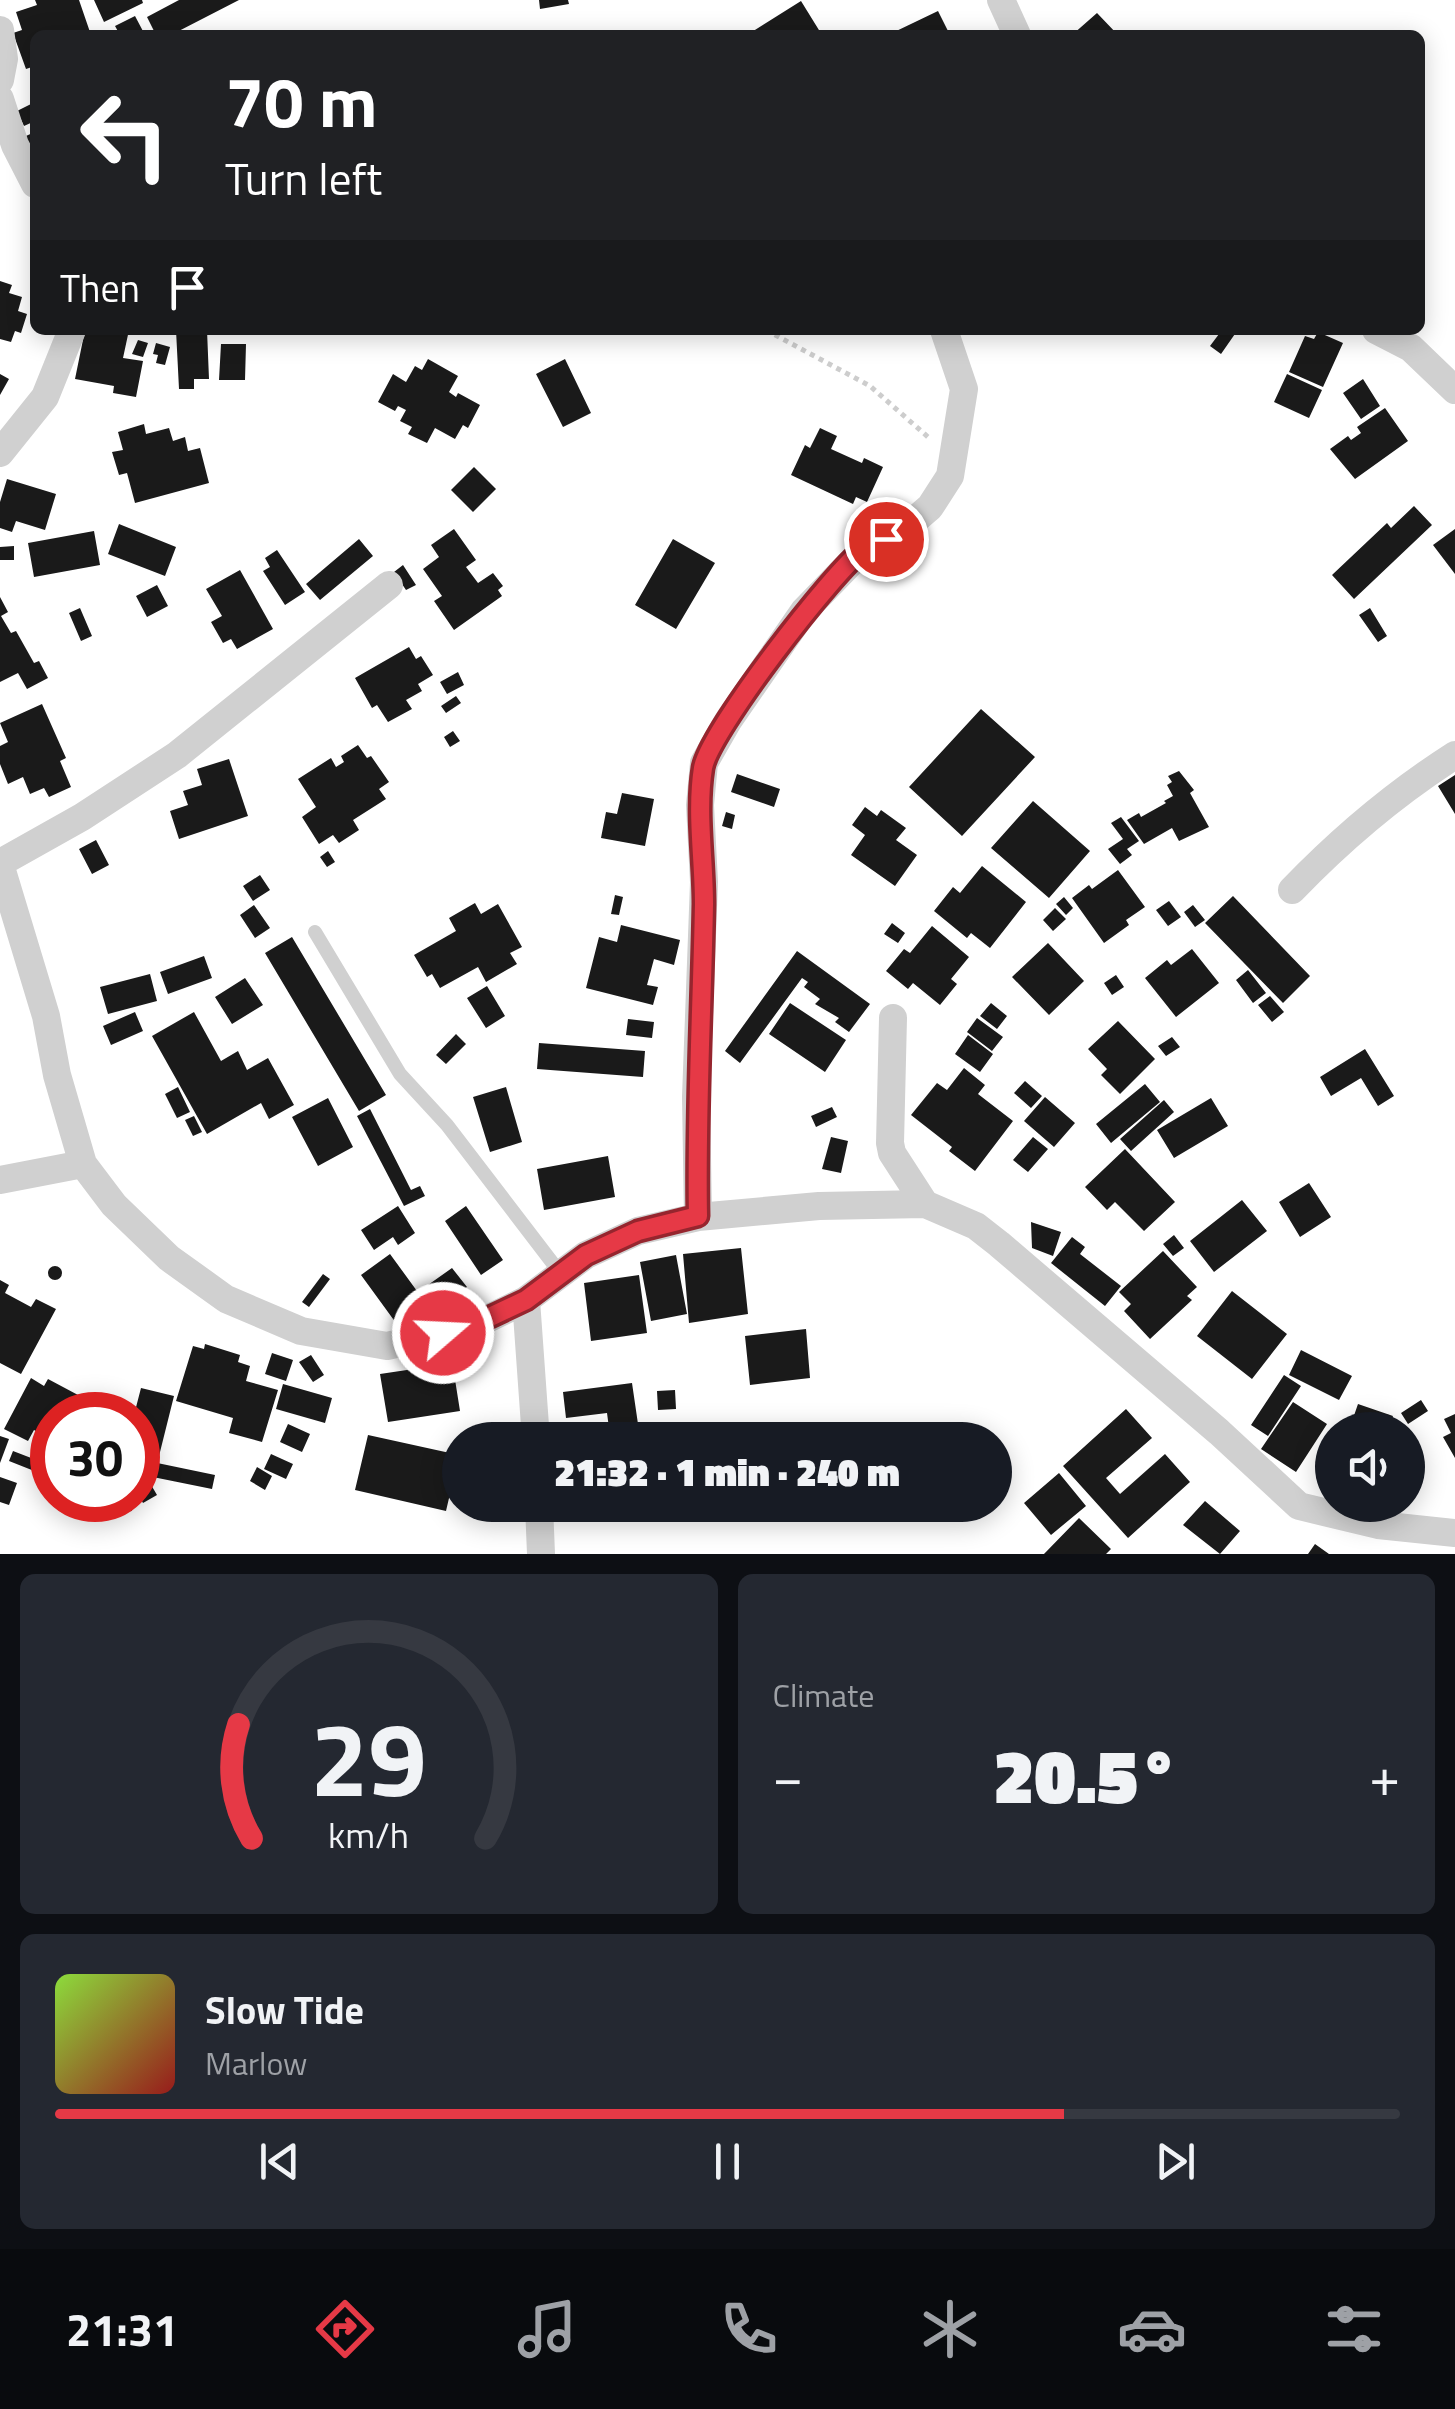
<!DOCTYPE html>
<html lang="en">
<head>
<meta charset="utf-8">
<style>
	body { margin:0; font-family:"Titillium Web",sans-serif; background:#242831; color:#f1f3f6; height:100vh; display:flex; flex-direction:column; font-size:38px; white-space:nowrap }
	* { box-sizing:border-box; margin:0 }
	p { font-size:32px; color:#9ea1a6 }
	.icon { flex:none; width:55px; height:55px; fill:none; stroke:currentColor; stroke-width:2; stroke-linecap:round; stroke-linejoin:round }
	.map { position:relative; height:1554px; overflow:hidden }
	.side { display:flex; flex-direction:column; gap:20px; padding:20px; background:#0d0f14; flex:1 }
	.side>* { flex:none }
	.guide { position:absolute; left:30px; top:30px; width:1395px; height:305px; border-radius:15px; box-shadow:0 5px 25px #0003; background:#202124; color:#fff; overflow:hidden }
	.buttons { position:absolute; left:1315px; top:1412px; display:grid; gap:20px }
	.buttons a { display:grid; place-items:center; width:110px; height:110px; border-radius:50%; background:#171b24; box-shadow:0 5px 25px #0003; font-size:50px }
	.speed { position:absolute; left:30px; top:1392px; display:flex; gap:20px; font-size:50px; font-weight:700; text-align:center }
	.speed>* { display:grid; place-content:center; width:130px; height:130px; border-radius:50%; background:#171b24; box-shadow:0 5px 25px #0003; line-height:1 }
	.speed .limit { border:15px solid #d22; background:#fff; color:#111 }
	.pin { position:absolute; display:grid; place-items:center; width:85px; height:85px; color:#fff; margin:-42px; border:5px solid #fff; border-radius:50%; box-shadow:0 2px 10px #0007 }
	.me { position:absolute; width:110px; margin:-55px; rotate:71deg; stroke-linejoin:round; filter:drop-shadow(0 0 8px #0008) }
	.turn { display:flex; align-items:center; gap:35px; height:210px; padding:0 30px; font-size:45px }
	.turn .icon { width:130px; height:130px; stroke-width:2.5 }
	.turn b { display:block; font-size:70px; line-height:85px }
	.then { display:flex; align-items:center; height:95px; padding:0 30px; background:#0003; gap:20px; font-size:38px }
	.big { font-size:75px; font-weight:800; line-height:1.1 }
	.side .tile { flex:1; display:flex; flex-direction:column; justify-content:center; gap:15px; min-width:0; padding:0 35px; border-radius:15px; background:#242831 }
	.side .dial { align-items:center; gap:0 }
	.dial svg { height:260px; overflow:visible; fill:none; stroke:#363941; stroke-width:7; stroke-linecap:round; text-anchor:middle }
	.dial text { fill:#f1f3f6; stroke:none }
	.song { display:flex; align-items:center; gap:30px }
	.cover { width:120px; height:120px; border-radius:15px; background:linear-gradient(135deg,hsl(90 70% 55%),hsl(0 70% 35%)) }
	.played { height:10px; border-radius:5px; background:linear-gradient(90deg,#e63946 75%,#363941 75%) }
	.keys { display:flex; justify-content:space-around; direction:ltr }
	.heat { display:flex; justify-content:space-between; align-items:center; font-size:55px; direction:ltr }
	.side .tiles { flex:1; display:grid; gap:20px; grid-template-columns:1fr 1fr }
	.tile:last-child { grid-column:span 2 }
	.trip { position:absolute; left:442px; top:1422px; width:570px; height:100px; border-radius:50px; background:#171b24; box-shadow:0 5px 25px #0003; font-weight:800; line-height:100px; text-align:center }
	.tabs { display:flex; height:160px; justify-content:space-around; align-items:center; background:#090b0e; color:#9ea1a6 }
	.tabs .icon { width:70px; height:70px }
	.tabs .current { color:#e63946 }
	.tabs b { font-size:45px; color:#f1f3f6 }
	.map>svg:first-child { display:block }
	.building { fill:#1a1a1a }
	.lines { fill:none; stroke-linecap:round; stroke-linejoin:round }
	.path { stroke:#cdcdcd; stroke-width:5; stroke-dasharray:5 5; stroke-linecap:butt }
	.lane { stroke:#d0d0d0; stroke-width:14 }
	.street { stroke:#d0d0d0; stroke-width:28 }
	.route-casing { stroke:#96252e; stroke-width:25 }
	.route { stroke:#e63946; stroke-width:18 }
</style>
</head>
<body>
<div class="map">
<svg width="1455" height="1554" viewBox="0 0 1455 1554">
	<rect width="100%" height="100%" fill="#fff"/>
	<!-- building -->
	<path class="building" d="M35,0H79L91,35H35V66L26,69L13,33L22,30L16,12L37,5Z
		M94,0H142L143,3L104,22Z
		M179,0H239L171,35H156L147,17Z
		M539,0H568L569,4L540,9Z
		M801,1L822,35H747Z
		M938,11L949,33L888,35Z
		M1097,13L1118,35H1072Z
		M135,16L145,35H120L115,26Z
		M35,102V121L24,126L17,111Z
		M35,132V174L19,139Z
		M0,281L12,285L9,293L22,297L18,311L27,314L21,333L15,331L11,342L0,339Z
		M85,330H129L123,358L143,361L136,397L113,393L114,386L75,379Z
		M176,330H207L209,379H194V389H179Z
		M1222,330L1237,331L1221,354L1210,346Z
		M1318,332L1343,343L1323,387L1289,372L1305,336L1314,339Z
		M138,340L148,343L143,357L132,354Z
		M156,343L170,347L165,365L156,363L158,355L153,354Z
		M221,344H246L245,380H219Z
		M428,359L458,376L449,392L456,397L458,393L480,405L468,428L463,425L455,439L435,428L427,443L408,434L412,427L400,421L406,410L398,406L395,411L378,402L393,374L406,382L415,366L422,370Z
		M565,359L591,413L563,427L536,374Z
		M0,374L9,379L0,395Z
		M1287,374L1322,390L1309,418L1274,402Z
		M1363,379L1380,406L1361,419L1343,393Z
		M1385,408L1408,441L1355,479L1330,449L1348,436L1351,440L1361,433L1357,427Z
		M144,424L146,434L169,428L173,441L185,437L188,451L200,448L209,483L135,503L127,473L119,475L112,452L123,450L118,432Z
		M820,428L837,436L831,449L862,463L864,458L883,467L867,502L856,497L853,504L791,475L805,445L810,448Z
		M474,467L496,489L473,512L451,490Z
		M7,479L56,494L45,530L16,521L12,532L0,528V502Z
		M1414,506L1432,525L1354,599L1332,575L1387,523L1391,528Z
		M119,524L176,547L165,576L108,554Z
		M454,529L476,560L466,567L478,583L493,573L503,586L498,590L502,596L454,630L434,601L442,596L423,569L439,557L431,545Z
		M1455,529V574L1433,545Z
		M94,531L100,565L34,577L28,543Z
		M359,539L373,556L320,600L306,584Z
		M673,539L715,563L676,629L635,605Z
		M14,546V560H0V547Z
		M277,550L305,592L285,605L263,571L270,567L265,558Z
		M403,565L416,585L406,590L394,572Z
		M240,570L273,629L237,649L231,639L223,643L211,622L222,616L206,589Z
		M157,585L168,606L147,617L136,596Z
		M0,597L8,612L1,616L11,633L16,631L34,663L39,661L48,678L27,689L18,673L0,682Z
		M80,608L92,636L81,641L69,613Z
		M1370,608L1387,636L1378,642L1359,615Z
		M409,647L416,659L421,656L433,675L418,684L422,691L406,700L412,709L388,722L377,705L372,708L355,678Z
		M458,672L464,685L447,694L440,682Z
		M456,696L461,703L446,713L441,706Z
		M42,704L66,758L60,761L71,787L49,797L44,788L30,794L23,777L8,784L0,764V746L8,742L0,723Z
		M981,709L1035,757L962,836L909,787Z
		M453,731L460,741L450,747L444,737Z
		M358,745L367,758L371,756L389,782L379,789L386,799L353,820L359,830L339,843L333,835L319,844L302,817L316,807L298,779L331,758L336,767L344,762L341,756Z
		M229,759L248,816L179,839L170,811L188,805L183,791L202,785L197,769Z
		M1179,771L1194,790L1190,793L1209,827L1179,841L1172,828L1144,844L1127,820L1139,813L1141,817L1166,803L1164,801L1173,796L1167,785L1172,782L1168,776Z
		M737,774L780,789L774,807L731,792Z
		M1455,775V814L1438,786Z
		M622,793L654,799L645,846L601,838L606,812L617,814Z
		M1033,801L1090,851L1049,898L991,848Z
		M865,807L877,816L881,810L906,828L896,840L917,855L895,886L851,855L865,835L852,825Z
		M726,812L735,815L732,829L722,826Z
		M1121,817L1139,841L1127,849L1132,855L1120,864L1108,849L1123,839L1111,823Z
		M96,840L109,865L92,874L79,849Z
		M328,851L335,862L327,867L320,857Z
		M982,866L1026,902L990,948L971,933L967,938L934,911L953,887L960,893Z
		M1118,870L1145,907L1126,920L1129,925L1104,943L1072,898L1089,885L1092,889Z
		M260,875L270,890L253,901L243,886Z
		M615,895L623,897L619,915L611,914Z
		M1233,896L1310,976L1283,1003L1205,923Z
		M1064,897L1073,908L1066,915L1056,904Z
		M1169,901L1181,917L1168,926L1156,910Z
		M475,903L481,914L498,904L522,947L510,953L517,964L486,982L478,967L440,988L432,974L427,977L414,955L456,931L449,918Z
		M254,905L270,928L255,938L240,915Z
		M1193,905L1205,920L1195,927L1184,912Z
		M1055,908L1066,919L1053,931L1043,920Z
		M892,923L905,933L898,943L884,934Z
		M621,925L680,940L674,965L654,959L647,985L658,987L653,1005L586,988L599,937L617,942Z
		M932,926L969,957L951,979L957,984L940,1005L913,983L908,989L886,971L904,949L910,953Z
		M292,937L386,1095L359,1111L265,953Z
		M1048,943L1084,981L1049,1015L1012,977Z
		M1192,949L1219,983L1176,1017L1145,978L1167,960L1171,965Z
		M797,951L870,1004L849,1032L835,1022L839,1018L815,1004L820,999L804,987L808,982L802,978L740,1063L725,1051Z
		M204,956L212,978L168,994L160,972Z
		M1248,970L1266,993L1253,1003L1236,980Z
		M150,974L157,1001L108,1014L100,987Z
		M1116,975L1124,987L1112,995L1104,983Z
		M245,978L263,1005L232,1024L215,997Z
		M487,986L505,1016L486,1028L467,998Z
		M1270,996L1284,1012L1272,1022L1258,1005Z
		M790,1003L846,1040L825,1072L769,1034Z
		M991,1003L1007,1016L997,1029L980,1016Z
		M135,1012L143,1031L111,1045L103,1026Z
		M194,1012L221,1061L238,1051L247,1070L268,1058L294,1105L269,1119L261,1103L207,1134L152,1036Z
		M977,1018L1003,1037L992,1051L967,1032Z
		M628,1019L654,1022L652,1038L626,1035Z
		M1118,1021L1155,1059L1120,1094L1101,1075L1107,1069L1088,1049Z
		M456,1034L466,1044L446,1064L436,1055Z
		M968,1035L993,1054L980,1072L955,1054Z
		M1172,1037L1180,1047L1166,1056L1158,1046Z
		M539,1043L645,1051L643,1077L537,1069Z
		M1365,1049L1394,1096L1378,1106L1361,1078L1331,1096L1320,1077Z
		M964,1068L985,1085L978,1094L1013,1121L975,1171L949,1151L952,1147L911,1115L937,1083L947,1090Z
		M1025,1081L1042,1096L1031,1108L1014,1093Z
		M1145,1084L1160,1102L1111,1143L1096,1124Z
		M178,1087L190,1112L177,1118L165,1094Z
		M506,1087L522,1142L490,1152L473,1097Z
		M1045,1097L1075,1123L1054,1147L1024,1121Z
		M328,1098L353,1147L318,1166L292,1117Z
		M1211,1098L1228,1126L1174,1158L1157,1130Z
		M1164,1100L1174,1112L1131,1151L1120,1139Z
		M832,1107L837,1117L816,1127L811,1116Z
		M370,1109L411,1190L420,1186L425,1196L404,1206L357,1116Z
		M194,1116L202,1132L193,1136L185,1120Z
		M831,1137L848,1141L841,1173L822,1169Z
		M1033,1137L1048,1149L1028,1172L1013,1160Z
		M1125,1149L1175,1202L1144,1231L1115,1202L1107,1210L1085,1187Z
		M608,1156L615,1197L544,1210L537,1169Z
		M1309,1183L1331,1217L1300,1237L1279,1202Z
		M1242,1200L1267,1231L1214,1272L1190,1241Z
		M398,1206L415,1233L398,1245L393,1237L374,1250L361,1230Z
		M466,1206L503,1260L481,1275L445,1221Z
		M1031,1222L1061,1232L1053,1256L1032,1248Z
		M1174,1235L1184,1248L1173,1256L1163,1244Z
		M1072,1237L1085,1247L1080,1254L1121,1286L1105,1306L1051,1263Z
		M741,1248L748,1314L689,1323L683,1254Z
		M1163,1251L1197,1287L1187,1296L1192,1300L1150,1339L1124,1311L1131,1304L1119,1292Z
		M390,1254L433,1313L404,1334L361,1275Z
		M676,1255L687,1314L651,1321L640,1262Z
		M48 1273a7 7 0 1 1 14 0a7 7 0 1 1-14 0Z
		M452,1268L467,1287L443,1305L428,1285Z
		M323,1274L330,1279L309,1307L302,1302Z
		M639,1275L647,1333L591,1341L584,1283Z
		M0,1280L9,1285L5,1293L31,1307L36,1299L56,1309L21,1374L0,1363Z
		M1232,1291L1287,1334L1252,1379L1197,1336Z
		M806,1329L810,1378L750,1385L745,1336Z
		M205,1344L240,1355L238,1362L250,1366L246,1381L278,1390L262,1442L229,1433L233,1418L176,1401L193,1346L204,1349Z
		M450,1348L460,1411L388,1422L380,1374L427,1367L424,1352Z
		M1301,1350L1352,1376L1339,1400L1289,1375Z
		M272,1353L293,1360L286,1381L265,1374Z
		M311,1355L324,1375L313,1382L299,1362Z
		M1284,1375L1301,1386L1268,1436L1251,1425Z
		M31,1378L44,1386L48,1379L78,1395L71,1408L84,1415H52V1454L39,1447L45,1436L34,1430L28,1441L4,1429Z
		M632,1383L638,1424L609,1428L607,1413L566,1418L563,1392Z
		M283,1384L332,1398L325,1423L276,1409Z
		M141,1388L174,1396L159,1456L139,1451L147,1418L138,1445V1415H134Z
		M675,1390L676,1409L658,1410L657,1391Z
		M1421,1400L1428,1411L1408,1424L1401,1413Z
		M1293,1402L1327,1424L1296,1472L1261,1449Z
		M1358,1404L1393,1416L1387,1430H1349Z
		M1126,1409L1152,1438L1106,1478L1120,1494L1165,1454L1190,1482L1128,1538L1063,1466Z
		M1455,1414V1458L1443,1437L1451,1433L1444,1419Z
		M288,1424L310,1434L302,1452L280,1442Z
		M368,1435L459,1455L446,1511L355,1490Z
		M0,1436L9,1439L0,1463Z
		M13,1451L52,1466V1478L9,1461Z
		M271,1454L293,1464L286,1479L264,1469Z
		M138,1459L215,1475L212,1489L138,1474Z
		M257,1467L272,1476L265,1490L250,1481Z
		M1059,1473L1086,1506L1051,1535L1024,1503Z
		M0,1477L17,1483L9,1505L0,1502Z
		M141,1479L145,1486L150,1483L157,1495L143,1503L138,1494V1481Z
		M119,1500H131L132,1511L120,1512Z
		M1205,1501L1240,1531L1220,1554L1183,1525Z
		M1079,1518L1111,1549L1106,1554H1044Z
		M1315,1544L1329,1554H1308Z"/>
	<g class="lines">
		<!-- path -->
		<path class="path" d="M766,330L870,386L928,437"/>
		<!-- lane -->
		<path class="lane" d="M315,932L400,1074L447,1125L561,1274"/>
		<!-- street -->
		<path class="street" d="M1001,0L1017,35
			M0,30L4,59L0,80
			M0,99L15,145L35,184
			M1376,330L1411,348L1455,390
			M0,453L45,397L72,330
			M0,863L82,817L177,755L389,585
			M0,864L46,1016L57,1075L83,1164L114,1205L169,1258L226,1299L301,1331L387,1346L471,1327L526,1300L586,1255L638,1231L698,1217L819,1206L925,1204L976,1226L999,1244L1219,1432L1299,1506L1378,1525L1455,1533
			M1292,890C1342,838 1394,794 1455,755
			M893,1018L890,1143L892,1153L925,1204
			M0,1180L83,1164
			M698,1217L696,1097L704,882L700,805L704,763L728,721L804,611L864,549L902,531L930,507L950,476L964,389L944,330
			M526,1300L536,1440
			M539,1505L541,1554"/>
	</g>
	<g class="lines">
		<!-- route casing -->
		<g class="route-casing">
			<path id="route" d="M443,1333L471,1326L526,1300L586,1255L638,1231L698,1216C696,1112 702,1009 704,904C704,859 696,812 703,768C709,732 833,571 865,548C871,544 879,542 886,539"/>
		</g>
		<!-- route -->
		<use href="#route" class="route"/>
	</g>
</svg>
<div class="buttons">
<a><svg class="icon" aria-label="sound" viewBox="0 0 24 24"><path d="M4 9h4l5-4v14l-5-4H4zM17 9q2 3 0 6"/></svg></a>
</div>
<div class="speed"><div class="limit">30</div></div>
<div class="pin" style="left:886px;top:539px;background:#d93025"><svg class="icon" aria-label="arrive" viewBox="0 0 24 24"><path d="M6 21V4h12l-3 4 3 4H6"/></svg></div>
<svg class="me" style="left:443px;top:1333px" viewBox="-20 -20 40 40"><circle r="17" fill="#e63946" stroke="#fff" stroke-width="3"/><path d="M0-11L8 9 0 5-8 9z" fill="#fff"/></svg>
<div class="trip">21:32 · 1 min · 240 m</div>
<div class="guide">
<div class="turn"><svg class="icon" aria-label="left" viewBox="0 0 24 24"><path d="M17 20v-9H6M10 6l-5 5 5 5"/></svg><div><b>70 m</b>Turn left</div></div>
<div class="then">Then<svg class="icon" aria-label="arrive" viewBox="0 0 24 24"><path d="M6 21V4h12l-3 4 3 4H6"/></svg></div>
</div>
</div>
<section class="side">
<div class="tiles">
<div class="tile dial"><svg viewBox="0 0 100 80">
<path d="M14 69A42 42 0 1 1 86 69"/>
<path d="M14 69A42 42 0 0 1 10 34" stroke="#e63946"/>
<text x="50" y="56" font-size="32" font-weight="700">29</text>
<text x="50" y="72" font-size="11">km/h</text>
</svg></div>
<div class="tile"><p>Climate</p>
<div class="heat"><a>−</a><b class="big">20.5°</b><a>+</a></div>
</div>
<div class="tile">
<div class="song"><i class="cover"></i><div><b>Slow Tide</b><p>Marlow</p></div></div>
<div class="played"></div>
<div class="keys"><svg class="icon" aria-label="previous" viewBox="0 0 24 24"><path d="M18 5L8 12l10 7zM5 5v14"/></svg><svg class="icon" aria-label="pause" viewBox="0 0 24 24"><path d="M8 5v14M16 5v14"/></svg><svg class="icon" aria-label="next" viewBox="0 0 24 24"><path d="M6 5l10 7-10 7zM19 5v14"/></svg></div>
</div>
</div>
</section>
<nav class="tabs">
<b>21:31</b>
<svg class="icon current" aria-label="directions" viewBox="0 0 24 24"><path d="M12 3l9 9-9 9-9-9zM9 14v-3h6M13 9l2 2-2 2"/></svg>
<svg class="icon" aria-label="music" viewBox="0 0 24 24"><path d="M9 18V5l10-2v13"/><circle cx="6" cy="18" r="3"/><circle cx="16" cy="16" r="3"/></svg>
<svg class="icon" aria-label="phone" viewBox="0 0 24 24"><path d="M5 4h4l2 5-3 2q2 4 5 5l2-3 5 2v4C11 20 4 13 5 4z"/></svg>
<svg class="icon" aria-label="climate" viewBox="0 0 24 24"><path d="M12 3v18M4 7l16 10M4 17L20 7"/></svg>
<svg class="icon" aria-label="car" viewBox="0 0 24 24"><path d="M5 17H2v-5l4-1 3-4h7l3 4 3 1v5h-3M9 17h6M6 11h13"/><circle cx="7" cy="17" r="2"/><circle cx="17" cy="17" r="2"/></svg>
<svg class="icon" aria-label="filters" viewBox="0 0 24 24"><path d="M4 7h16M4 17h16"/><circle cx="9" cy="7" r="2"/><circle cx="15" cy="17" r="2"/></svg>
</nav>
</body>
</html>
